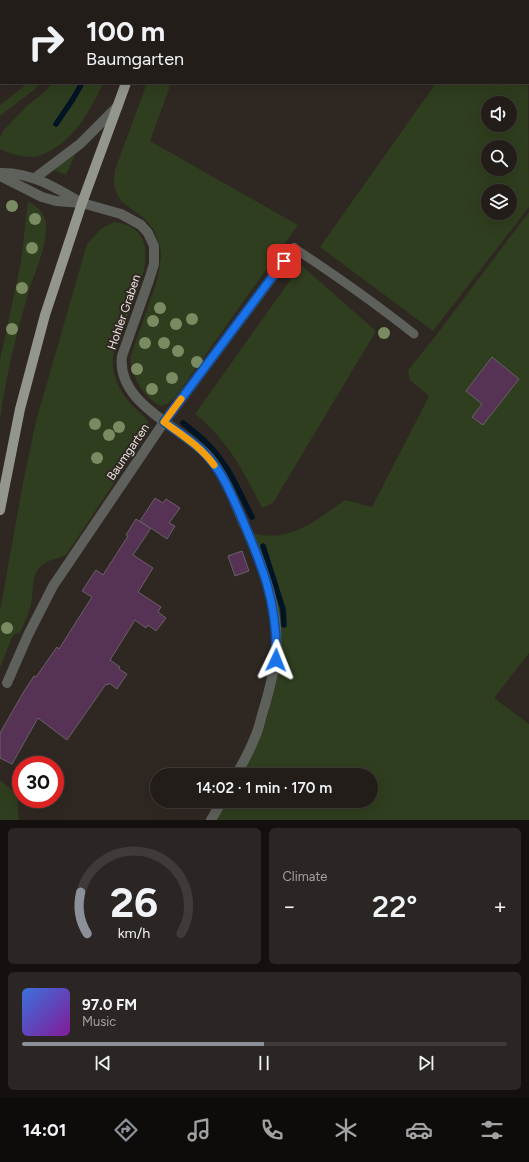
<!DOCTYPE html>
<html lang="en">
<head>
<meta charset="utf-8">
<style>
	body { margin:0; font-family:Figtree,sans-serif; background:#2b2623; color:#f1f3f6; height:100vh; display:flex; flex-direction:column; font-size:15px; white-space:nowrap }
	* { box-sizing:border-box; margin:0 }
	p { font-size:13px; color:#a3a2a2 }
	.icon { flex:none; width:22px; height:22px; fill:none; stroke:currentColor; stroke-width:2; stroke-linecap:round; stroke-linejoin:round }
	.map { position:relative; height:820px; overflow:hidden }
	.side { display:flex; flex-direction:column; gap:8px; padding:8px; background:#13100e; flex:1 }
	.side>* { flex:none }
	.hud { position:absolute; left:0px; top:0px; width:529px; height:84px; box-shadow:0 4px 16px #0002,0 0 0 1px #403b39; background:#231d1a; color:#f1f3f6; overflow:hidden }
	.controls { position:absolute; left:481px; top:96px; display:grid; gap:8px }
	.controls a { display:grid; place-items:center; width:36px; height:36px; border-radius:50%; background:#231d1a; box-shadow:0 4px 16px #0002,0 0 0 1px #403b39; font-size:20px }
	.speed { position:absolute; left:12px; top:756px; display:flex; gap:8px; font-size:20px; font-weight:700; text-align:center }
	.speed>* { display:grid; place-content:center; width:52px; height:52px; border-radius:50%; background:#231d1a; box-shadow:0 4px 16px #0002,0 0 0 1px #403b39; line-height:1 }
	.speed .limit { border:6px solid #d22; background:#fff; color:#111 }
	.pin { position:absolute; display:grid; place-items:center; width:34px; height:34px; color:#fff; margin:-17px; border-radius:8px; box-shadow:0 2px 6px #0006 }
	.me { position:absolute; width:44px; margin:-22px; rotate:2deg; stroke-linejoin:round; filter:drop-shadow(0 0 3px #0008) }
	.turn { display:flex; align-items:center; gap:14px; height:84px; padding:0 20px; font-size:18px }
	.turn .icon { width:52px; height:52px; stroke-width:2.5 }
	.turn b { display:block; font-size:28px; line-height:34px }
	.big { font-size:30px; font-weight:600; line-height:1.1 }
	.side .card { flex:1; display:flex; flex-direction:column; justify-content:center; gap:6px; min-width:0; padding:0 14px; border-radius:6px; background:#2b2623 }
	.side .dial { align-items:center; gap:0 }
	.dial svg { height:104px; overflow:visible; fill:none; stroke:#403b39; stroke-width:7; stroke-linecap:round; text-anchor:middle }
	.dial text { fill:#f1f3f6; stroke:none }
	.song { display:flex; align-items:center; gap:12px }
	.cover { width:48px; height:48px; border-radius:6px; background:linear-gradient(135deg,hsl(220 70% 55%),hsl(290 70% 35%)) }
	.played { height:4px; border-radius:2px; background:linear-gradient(90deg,#8c9099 50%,#403b39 50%) }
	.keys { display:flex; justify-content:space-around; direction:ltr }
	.heat { display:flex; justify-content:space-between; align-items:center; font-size:22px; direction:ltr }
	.side .tiles { flex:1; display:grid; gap:8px; grid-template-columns:1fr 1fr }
	.card:last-child { grid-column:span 2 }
	.trip { position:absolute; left:150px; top:768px; width:228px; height:40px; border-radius:20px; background:#231d1a; box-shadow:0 4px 16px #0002,0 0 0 1px #403b39; font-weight:600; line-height:40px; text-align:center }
	.dock { display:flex; height:64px; justify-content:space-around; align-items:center; background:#0e0c0a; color:#a3a2a2 }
	.dock .icon { width:28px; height:28px }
	.dock .active { color:#8c9099 }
	.dock b { font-size:18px; color:#f1f3f6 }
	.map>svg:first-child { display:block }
	.green { fill:#2f3e1e; fill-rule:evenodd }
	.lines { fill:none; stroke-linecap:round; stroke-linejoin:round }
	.stream { stroke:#001423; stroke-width:5.5 }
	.building { fill:#563254; stroke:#696168 }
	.service { stroke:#5e605c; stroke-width:9 }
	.minor { stroke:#5e605c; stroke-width:10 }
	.primary { stroke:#93968d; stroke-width:10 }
	.tree { fill:#7b8b61 }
	.route-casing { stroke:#114b97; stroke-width:10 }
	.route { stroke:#1a73e8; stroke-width:7 }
	.slow { stroke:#f59e0b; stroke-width:7 }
	.labels { text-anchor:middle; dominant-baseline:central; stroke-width:4; stroke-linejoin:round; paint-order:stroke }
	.street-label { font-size:12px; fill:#ece6e2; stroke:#2f2722 }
</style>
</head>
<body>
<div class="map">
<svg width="529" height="820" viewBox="0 0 529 820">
	<rect width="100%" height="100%" fill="#2f2722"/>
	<!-- green -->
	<path class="green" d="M528,64L529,207L433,331L320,247L436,83H528ZM488,103H510V125H488ZM488,147H510V169H488ZM488,191H510V213H488Z
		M28,83H40L35,89L0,116V105Z
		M53,83H103C91,109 75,139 48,152C43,154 38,157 33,157C22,157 10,154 0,149V138L3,131L28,105L41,95Z
		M147,83H171L150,141L298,225L174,399L167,404L161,406C142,396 133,379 130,358L157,281L161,257L160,246L154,230L144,218L122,202L118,196L114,186V178L115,170Z
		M73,154H75L66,175L54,170Z
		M28,201C37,207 45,212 46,224C48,245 34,273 28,294C16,335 6,377 0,419V360L21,262Z
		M529,212V653L494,698L529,724V820H215L226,801H371V775H242L264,728L277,680L279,658L252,533C289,544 316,520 345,500L372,507L429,396L410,380L408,370L434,338Z
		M115,222C183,232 117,324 113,358C111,378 123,396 136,409C139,413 144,416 147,420C149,423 148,428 148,432L66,555C58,559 48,559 41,566C31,574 34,592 31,604C29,614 24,623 20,633L13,635L0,668V611L22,488L36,421L87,244L102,228Z
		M301,265L376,331L273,503L262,508C244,472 227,439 195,414Z
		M0,780L17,794L19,820H0Z"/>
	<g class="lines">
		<!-- stream -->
		<path class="stream" d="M116,1L117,0
			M56,124L73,99L82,83
			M183,423C197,434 211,445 221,460C234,477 242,498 252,517
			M263,546L283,609L284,625"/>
	</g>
	<!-- building -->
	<path class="building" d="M492,357L519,379L483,425L472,417L482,404L466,391Z
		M155,498L163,503L166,499L180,508L169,523L175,526L167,539L151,528L133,555L153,568L138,592L161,607L158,612L166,618L156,631L148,625L146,628L135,620L110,660L120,667L119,669L127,674L117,689L109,683L108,685L106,684L67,740L38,718L12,764L0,758V733L23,693L34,676L36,677L57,647L59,649L92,597L82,591L96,570L103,575L128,536L126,535L136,519L150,528L140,521Z
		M242,551L249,571L235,576L228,556Z"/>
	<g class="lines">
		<!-- service -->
		<path class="service" d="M294,248C335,275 375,303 414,334"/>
		<!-- minor -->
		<path class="minor" d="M0,173C30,172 55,187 80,202
			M0,176L42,197L56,201L82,203L121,214L141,225L148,233L154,246V264L149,280L122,356C116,404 182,427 209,457C225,476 234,501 244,524C263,566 282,614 275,661C273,676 269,691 265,705C261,716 260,727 255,737C250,750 243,763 236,775
			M35,178L80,144L118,106
			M7,683L28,635L53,586L164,422L294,248
			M211,820L222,801"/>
		<!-- primary -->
		<path class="primary" d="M154,1L155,0
			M0,510L20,409L45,315L82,203L126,83"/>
	</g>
	<!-- trees -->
	<g class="tree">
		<circle cx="12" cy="206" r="6"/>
		<circle cx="35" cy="219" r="6"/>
		<circle cx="32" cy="248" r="6"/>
		<circle cx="22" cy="288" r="6"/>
		<circle cx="160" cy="308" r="6"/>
		<circle cx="192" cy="319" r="6"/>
		<circle cx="153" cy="321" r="6"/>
		<circle cx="176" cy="324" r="6"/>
		<circle cx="12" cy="329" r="6"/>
		<circle cx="384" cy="333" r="6"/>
		<circle cx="145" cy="343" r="6"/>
		<circle cx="164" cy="343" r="6"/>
		<circle cx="178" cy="351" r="6"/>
		<circle cx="197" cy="362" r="6"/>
		<circle cx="137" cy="369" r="6"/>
		<circle cx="172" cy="378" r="6"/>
		<circle cx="152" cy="389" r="6"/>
		<circle cx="95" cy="424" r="6"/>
		<circle cx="119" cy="427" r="6"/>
		<circle cx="109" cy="435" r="6"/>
		<circle cx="97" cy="458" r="6"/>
		<circle cx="7" cy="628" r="6"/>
	</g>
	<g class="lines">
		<!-- route casing -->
		<g class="route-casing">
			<path id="route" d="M276,660C278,603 262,565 240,514C231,494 223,474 209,458C197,443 179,433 164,422L284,261"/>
		</g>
		<!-- route -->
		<use href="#route" class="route"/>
		<!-- slow -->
		<path class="slow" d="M181,399L164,422C182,435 201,447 214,465"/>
	</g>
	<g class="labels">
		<!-- street labels -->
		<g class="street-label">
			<text transform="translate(124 312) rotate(-71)">Hohler Graben</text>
			<text transform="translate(128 452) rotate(-56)">Baumgarten</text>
		</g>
	</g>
</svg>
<div class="controls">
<a><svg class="icon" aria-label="sound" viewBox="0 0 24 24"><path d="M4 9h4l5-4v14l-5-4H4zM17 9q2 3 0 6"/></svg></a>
<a><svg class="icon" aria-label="search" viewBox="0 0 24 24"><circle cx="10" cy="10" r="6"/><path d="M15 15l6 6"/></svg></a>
<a><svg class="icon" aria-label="layers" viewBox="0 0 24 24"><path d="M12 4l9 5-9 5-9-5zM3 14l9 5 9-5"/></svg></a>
</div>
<div class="speed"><div class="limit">30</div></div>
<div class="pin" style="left:284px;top:261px;background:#d93025"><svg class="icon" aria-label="arrive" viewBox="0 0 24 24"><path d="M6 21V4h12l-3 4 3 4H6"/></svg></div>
<svg class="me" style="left:276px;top:660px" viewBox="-20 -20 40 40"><path d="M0-17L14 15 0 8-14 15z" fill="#1a73e8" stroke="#fff" stroke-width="4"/></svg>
<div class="trip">14:02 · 1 min · 170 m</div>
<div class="hud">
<div class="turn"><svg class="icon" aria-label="right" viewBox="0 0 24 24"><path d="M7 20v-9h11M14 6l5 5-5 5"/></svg><div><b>100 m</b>Baumgarten</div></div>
</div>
</div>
<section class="side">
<div class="tiles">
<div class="card dial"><svg viewBox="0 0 100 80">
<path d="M14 69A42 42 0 1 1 86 69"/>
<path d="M14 69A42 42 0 0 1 9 37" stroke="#8c9099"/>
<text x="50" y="56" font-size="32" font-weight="700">26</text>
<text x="50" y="72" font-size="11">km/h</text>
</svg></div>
<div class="card"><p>Climate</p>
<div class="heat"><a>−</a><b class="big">22°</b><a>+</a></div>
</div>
<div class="card">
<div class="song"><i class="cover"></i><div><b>97.0 FM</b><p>Music</p></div></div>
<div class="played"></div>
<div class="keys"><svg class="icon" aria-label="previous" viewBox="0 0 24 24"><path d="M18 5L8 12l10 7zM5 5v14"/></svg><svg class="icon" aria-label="pause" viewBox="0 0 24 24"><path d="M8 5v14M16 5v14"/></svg><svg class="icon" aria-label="next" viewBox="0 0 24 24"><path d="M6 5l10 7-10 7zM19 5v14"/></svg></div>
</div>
</div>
</section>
<nav class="dock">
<b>14:01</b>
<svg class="icon active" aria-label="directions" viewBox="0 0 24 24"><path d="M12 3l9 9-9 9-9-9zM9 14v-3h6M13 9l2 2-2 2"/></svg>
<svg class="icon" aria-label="music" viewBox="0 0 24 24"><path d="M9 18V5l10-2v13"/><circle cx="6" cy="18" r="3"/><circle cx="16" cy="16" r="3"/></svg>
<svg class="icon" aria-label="phone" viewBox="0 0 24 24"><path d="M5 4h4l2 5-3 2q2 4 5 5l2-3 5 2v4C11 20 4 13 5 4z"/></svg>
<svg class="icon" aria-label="climate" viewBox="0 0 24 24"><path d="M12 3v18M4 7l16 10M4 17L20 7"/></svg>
<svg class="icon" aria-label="car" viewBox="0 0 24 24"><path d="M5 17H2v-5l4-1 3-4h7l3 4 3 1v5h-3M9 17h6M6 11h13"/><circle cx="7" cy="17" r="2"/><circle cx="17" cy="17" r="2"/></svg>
<svg class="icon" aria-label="filters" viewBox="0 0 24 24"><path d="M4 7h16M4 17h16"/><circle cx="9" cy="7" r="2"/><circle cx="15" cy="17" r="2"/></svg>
</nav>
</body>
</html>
